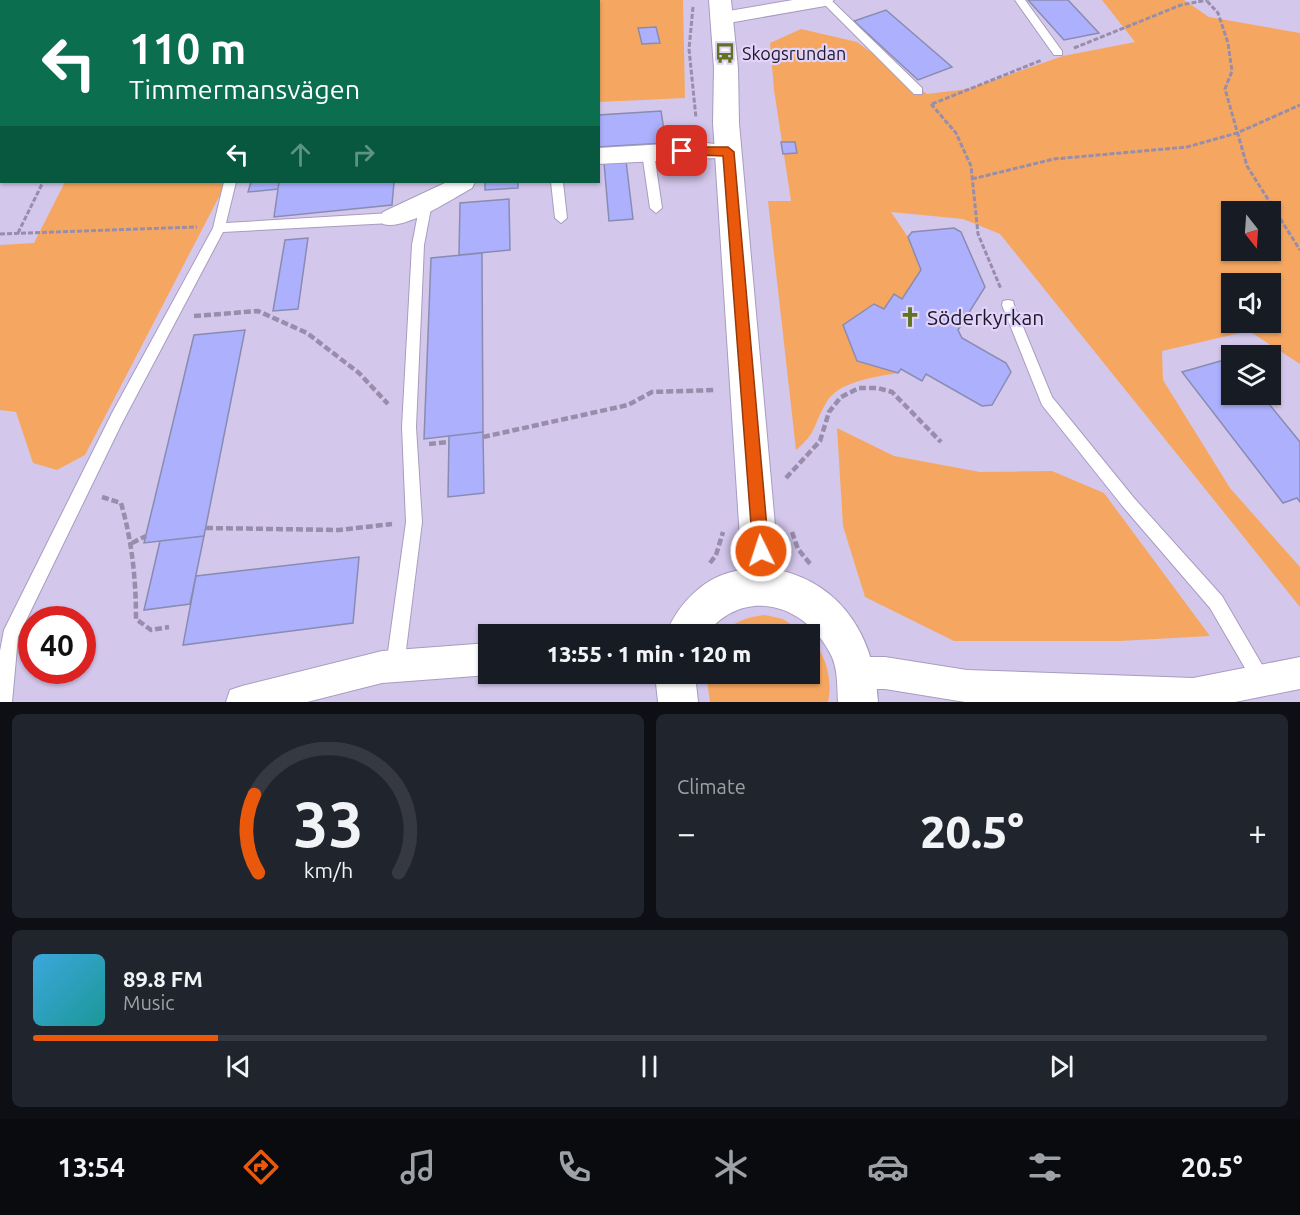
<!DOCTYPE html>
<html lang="en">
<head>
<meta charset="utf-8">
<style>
	body { margin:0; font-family:Ubuntu,sans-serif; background:#20242c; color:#f1f3f6; height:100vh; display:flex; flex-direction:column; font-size:22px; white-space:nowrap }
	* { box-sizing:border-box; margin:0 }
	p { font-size:20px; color:#9ea1a6 }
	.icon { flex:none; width:33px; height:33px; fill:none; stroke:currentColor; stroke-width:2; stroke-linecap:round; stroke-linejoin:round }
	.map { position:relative; height:702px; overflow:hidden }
	.panel { display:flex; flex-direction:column; gap:12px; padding:12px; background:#0d0f14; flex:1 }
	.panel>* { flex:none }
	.banner { position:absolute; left:0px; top:0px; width:600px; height:183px; box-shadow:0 2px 4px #0004; background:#0b6e4f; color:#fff; overflow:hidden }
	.needle { width:39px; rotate:163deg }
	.tools { position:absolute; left:1221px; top:201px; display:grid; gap:12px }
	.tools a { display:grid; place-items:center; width:60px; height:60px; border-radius:0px; background:#171b24; box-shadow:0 2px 4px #0004; font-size:30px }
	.speed { position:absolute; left:18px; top:606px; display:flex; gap:12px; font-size:30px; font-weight:700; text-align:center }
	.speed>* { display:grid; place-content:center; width:78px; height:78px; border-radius:50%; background:#171b24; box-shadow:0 2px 4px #0004; line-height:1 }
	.speed .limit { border:9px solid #d22; background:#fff; color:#111 }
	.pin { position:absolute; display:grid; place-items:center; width:51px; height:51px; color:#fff; margin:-26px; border-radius:12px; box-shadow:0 3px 9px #0006 }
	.me { position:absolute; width:66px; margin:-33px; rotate:356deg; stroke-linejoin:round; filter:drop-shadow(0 0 4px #0008) }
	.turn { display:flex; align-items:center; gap:21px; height:126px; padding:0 30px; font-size:27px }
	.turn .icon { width:78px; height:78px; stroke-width:2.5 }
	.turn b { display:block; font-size:42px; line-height:51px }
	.lanes { display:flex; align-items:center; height:57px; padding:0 30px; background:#0003; justify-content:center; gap:30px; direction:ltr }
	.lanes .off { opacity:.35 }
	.big { font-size:45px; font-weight:800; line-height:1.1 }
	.panel .tile { flex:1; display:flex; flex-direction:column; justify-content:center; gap:9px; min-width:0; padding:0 21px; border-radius:9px; background:#20242c }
	.panel .dial { align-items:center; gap:0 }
	.dial svg { height:156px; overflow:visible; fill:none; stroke:#363941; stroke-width:7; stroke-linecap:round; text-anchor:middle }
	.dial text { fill:#f1f3f6; stroke:none }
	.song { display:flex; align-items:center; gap:18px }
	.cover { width:72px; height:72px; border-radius:9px; background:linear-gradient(135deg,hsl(200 70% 55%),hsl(180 70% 35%)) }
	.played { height:6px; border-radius:3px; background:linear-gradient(90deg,#ea580c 15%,#363941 15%) }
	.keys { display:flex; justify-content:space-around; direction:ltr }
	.heat { display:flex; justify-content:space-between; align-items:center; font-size:33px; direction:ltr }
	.panel .tiles { flex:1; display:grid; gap:12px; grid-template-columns:1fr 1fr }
	.tile:last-child { grid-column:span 2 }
	.trip { position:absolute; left:478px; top:624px; width:342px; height:60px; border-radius:0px; background:#171b24; box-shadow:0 2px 4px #0004; font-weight:800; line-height:60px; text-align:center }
	.dock { display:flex; height:96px; justify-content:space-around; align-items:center; background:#090b0e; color:#9ea1a6 }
	.dock .icon { width:42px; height:42px }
	.dock .on { color:#ea580c }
	.dock b { font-size:27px; color:#f1f3f6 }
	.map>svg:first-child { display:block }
	.green { fill:#f5a761; fill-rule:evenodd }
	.building { fill:#acb0fd; stroke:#898cb0; stroke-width:1.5 }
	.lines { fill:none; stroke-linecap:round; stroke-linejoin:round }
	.service-casing { stroke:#a89cbf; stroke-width:2 }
	.minor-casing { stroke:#a89cbf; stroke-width:2 }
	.tertiary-casing { stroke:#a89cbf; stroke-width:2 }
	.path-far1 { stroke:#988dab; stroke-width:3; stroke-dasharray:5 2; stroke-linecap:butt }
	.path { stroke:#988dab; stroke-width:4.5; stroke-dasharray:7 3; stroke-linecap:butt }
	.service { fill:#fff; fill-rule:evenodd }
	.minor { fill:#fff; fill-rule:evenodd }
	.tertiary { fill:#fff; fill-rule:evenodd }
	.route { fill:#ea580c; stroke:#983908; stroke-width:1.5 }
	.labels { text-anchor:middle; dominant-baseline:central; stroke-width:4.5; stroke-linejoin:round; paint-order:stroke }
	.far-poi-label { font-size:18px; fill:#1c1725; stroke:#e1d3f9; text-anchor:start }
	.poi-label { font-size:21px; fill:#1c1725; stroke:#e1d3f9; text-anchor:start }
</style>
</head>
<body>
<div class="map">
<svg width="1300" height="702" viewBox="0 0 1300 702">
	<rect width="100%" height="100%" fill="#d4c7ec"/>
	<!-- green -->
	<path class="green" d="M442,0H683L685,98L599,102L598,2Z
		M1102,0H1184L1209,17L1300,33V364L1249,331L1162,351L1163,380L1230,488L1300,567V607L1000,234L963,219L891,212L908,237L921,270L902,299L894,294L884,309L843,325L857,361L898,373C876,377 838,381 826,403C813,425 817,433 796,450L768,201H791L774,90L770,43L801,29L857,42L927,94L968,89L1063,56L1135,42ZM1232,212H1270V250H1232ZM1232,284H1270V322H1232Z
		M65,182H223L222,191L85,455L57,470L33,463L16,412L0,410V245L34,243Z
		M837,428L894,456L980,472L1052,471L1104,493L1210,636L1120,641H954L865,597L843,526Z
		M765,615L783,619L806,634H721C735,622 746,617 765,615Z
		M810,638C826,653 833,681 828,702H710L706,674H810Z"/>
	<!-- building -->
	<path class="building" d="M0,0H43L2,2L0,27Z
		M1028,0H1068L1099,33L1064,40Z
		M886,10L952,67L918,80L854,21Z
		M656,27L660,43L642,44L638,28Z
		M0,61H2L0,157Z
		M661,111L666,143L598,147V115Z
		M781,142H795L797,153L783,154Z
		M626,161L633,219L609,221L604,163Z
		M251,182H279L278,189L248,192Z
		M279,182H394L392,205L274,217Z
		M485,182H518V188L485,190Z
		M509,199L510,250L459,255L460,203Z
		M954,228L961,232L985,287L958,330L962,338L1006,363L1011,372L992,405L982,406L926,374L922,381L901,369L898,373L857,361L843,325L874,304L884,309L894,294L902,299L921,270L908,237L912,232Z
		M308,238L298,309L273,311L285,240Z
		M482,253L483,432L424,439L431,258Z
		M245,330L204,536L144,543L194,335Z
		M1231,358L1232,394H1261L1300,442V502L1297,498L1283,503L1182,372Z
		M483,432L484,493L448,497L449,436Z
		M204,536L190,604L144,610L160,541Z
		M359,557L353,623L183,645L196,576Z"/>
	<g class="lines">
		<!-- service casing -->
		<g class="service-casing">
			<path id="service" d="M820,0H831L922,88V94H914Z
				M1015,0H1025L1062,51V55H1054Z
				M648,149L654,153L662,208L656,213L650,208L642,153Z
				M224,182H236L226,223L391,213L397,218L391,223L223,232L122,423L18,637L12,702H0V651L4,630L112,413L213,228Z
				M551,182H563L567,218L561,223L555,218Z
				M426,199L432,203L424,245L416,427L422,522L404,666L401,672L395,675L389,672L386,666L406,522L402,427L412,245L420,203Z
				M1008,300L1013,301L1014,305L1052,397L1134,498L1222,596L1268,675L1271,681L1268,687L1262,690L1256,687L1210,608L1124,508L1042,405L1002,305L1003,301Z"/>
		</g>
		<!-- minor casing -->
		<g class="minor-casing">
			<path id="minor" d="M793,0H834L825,6L723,24L714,18L723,12Z
				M700,142L736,147L739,152L736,157L598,164V148Z
				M447,182H475L472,188C452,199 404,231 383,224L380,218L383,212Z
				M489,643V674H493L489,675L382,683L307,702H226L230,690L242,686L382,651Z
				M857,657H885L967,670L1193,678L1300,657V689L1235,702H965L885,689H857L846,684L841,673L846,662Z"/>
		</g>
		<!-- tertiary casing -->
		<g class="tertiary-casing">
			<path id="tertiary" d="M709,0H731L738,68L739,123L779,570C844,585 875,640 878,702H838C837,687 838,671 832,657C807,604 745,585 706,634H666C678,603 706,574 742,570L713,123L714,68Z
				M655,674H695L698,702H658Z"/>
		</g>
		<!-- path-far1 -->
		<path class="path-far1" d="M1207,1L1218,13L1228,43L1232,71L1225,89L1247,166L1300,250
			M693,7L689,49L696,118
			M1074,48L1181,5L1207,0
			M931,104L956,133L971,166L978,234L1001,289
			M932,104L1042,60
			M972,179L1054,159L1187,147L1237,133L1300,105
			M18,233L43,182
			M0,234L197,227"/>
		<!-- path -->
		<path class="path" d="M194,316L258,311L307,333L359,373L388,404
			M483,437L628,405L652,392L716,390
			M429,444L449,442
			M786,478L820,441L829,412L841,397L859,388H878L892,392L941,442
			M102,497L121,503C132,541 136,579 136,619L151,630L169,627
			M206,528L339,530L392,524
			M792,532L798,549L811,565
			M132,543L146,536
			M710,563L716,555L723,532"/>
		<!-- service -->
		<use href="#service" class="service"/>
		<!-- minor -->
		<use href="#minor" class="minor"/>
		<!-- tertiary -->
		<use href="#tertiary" class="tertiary"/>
	</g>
	<!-- route -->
	<path class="route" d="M682,147H728L734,152L769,551L766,557L761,559L755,557L753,551L723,156L678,154V148Z"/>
	<!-- icons -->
	<defs>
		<g id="bus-bare" transform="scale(1.62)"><path d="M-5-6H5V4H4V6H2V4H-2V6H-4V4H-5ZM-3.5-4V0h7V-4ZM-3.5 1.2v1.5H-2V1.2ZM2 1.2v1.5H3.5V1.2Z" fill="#607321" stroke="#e1d3f9" stroke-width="2.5" paint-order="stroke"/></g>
		<g id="church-bare" transform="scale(1.62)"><path d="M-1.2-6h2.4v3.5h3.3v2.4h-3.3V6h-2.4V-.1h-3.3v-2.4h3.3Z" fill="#607321" stroke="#e1d3f9" stroke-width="2.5" paint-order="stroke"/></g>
	</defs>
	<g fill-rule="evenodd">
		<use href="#bus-bare" x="725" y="53"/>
		<use href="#church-bare" x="910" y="317"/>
	</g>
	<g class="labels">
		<!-- far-poi labels -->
		<g class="far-poi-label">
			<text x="742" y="53">Skogsrundan</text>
		</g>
		<!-- poi labels -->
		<g class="poi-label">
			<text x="927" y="317">Söderkyrkan</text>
		</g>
	</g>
</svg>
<div class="tools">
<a><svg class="needle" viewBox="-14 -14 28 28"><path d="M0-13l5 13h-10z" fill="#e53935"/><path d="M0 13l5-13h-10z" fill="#9ea1a6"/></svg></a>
<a><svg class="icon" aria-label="sound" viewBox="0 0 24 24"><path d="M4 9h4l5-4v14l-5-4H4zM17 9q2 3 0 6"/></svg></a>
<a><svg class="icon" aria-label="layers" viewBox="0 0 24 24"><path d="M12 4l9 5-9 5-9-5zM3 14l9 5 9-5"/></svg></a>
</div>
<div class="speed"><div class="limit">40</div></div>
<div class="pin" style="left:682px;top:151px;background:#d93025"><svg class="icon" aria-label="arrive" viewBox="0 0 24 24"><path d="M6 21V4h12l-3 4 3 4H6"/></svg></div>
<svg class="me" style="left:761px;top:551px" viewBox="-20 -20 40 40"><circle r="17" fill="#ea580c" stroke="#fff" stroke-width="3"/><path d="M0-11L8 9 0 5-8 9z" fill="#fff"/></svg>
<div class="trip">13:55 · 1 min · 120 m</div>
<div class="banner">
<div class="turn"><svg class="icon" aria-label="left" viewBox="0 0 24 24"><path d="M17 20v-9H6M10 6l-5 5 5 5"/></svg><div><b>110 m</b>Timmermansvägen</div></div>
<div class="lanes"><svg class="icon" aria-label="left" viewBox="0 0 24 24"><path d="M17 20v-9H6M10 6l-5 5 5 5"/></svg><svg class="icon off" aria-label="ahead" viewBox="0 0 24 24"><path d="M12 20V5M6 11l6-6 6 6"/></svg><svg class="icon off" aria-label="right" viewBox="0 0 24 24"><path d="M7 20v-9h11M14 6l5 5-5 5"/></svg></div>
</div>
</div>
<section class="panel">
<div class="tiles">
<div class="tile dial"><svg viewBox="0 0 100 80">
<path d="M14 69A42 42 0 1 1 86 69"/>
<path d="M14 69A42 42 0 0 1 12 29" stroke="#ea580c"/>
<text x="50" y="56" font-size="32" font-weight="700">33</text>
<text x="50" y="72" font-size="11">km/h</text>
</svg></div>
<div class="tile"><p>Climate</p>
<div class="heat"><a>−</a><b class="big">20.5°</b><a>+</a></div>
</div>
<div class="tile">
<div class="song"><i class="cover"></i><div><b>89.8 FM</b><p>Music</p></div></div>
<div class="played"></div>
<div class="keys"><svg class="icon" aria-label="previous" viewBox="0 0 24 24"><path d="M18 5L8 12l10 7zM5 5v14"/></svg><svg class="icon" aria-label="pause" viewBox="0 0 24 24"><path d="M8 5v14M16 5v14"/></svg><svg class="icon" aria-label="next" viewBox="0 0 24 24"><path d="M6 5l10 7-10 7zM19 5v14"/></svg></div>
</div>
</div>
</section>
<nav class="dock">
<b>13:54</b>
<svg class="icon on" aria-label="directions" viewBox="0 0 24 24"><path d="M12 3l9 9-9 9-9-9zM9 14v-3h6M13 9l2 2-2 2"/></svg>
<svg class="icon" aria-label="music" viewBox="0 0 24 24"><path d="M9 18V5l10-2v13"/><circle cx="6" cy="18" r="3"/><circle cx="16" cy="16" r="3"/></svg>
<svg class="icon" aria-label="phone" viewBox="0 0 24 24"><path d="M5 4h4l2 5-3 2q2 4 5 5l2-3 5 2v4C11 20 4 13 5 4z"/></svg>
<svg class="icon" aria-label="climate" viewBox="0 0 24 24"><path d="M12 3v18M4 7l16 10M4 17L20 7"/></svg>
<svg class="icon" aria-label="car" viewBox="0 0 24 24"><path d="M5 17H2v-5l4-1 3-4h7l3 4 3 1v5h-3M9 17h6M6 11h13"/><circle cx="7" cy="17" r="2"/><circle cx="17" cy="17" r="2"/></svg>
<svg class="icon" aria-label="filters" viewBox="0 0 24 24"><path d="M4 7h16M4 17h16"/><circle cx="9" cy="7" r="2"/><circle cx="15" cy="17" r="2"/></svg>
<b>20.5°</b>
</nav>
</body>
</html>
